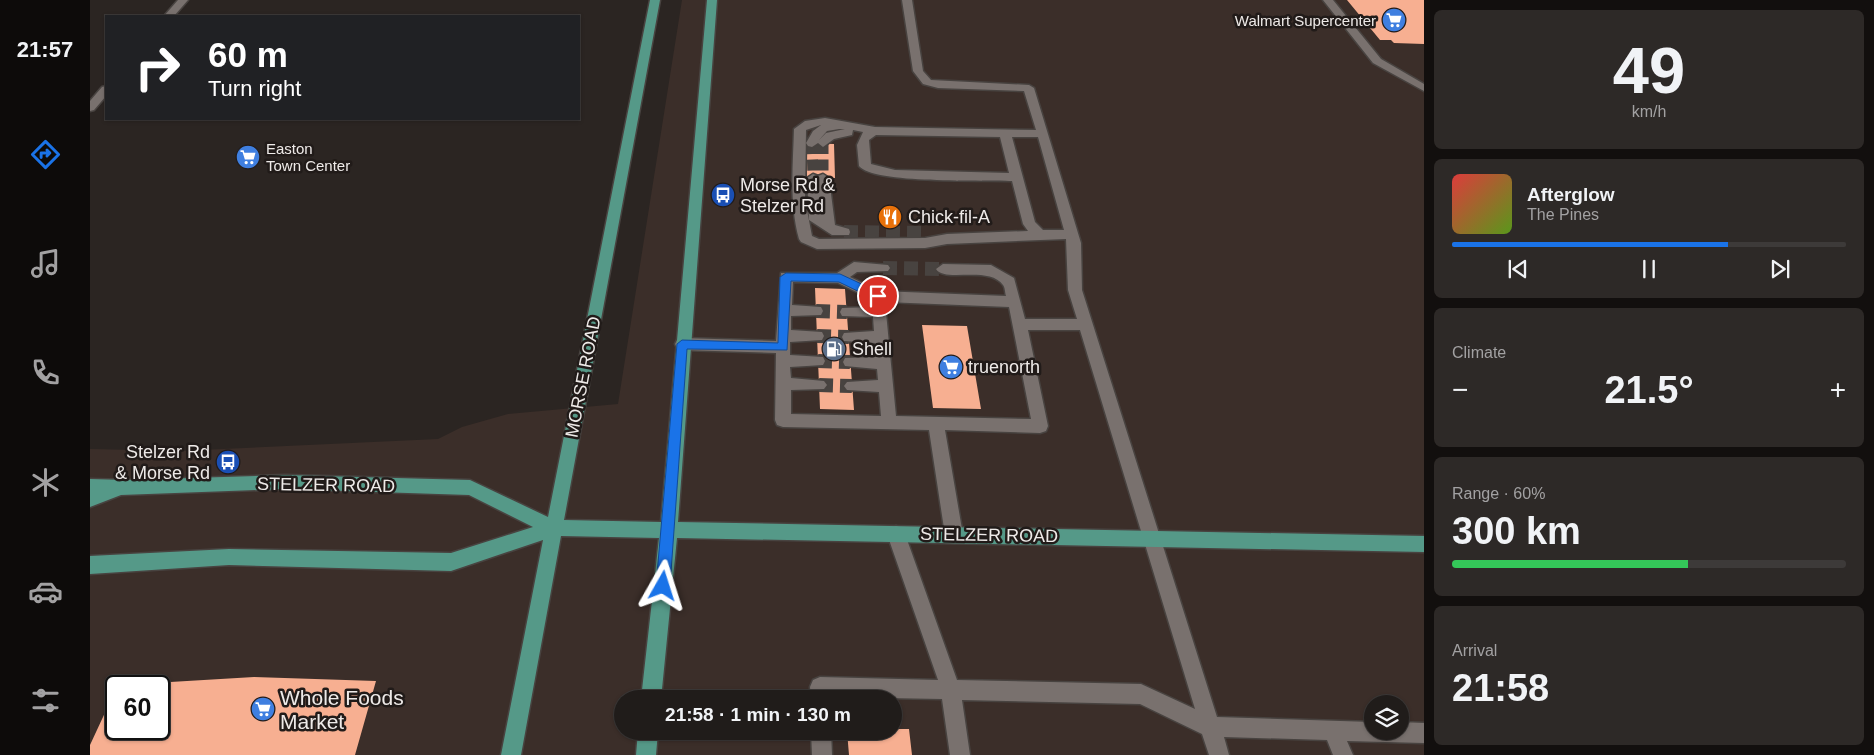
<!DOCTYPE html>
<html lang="en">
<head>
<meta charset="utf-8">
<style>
	body { margin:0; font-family:Arial,sans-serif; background:#2d2927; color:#f1f3f6; height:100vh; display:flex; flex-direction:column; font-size:19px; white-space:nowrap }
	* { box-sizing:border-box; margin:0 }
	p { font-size:16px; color:#a2a1a2 }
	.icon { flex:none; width:28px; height:28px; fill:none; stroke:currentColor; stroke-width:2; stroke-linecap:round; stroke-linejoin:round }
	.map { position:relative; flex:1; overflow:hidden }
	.panel { display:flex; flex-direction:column; gap:10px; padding:10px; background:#120f0e; width:450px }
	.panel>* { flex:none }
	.top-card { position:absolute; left:15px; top:15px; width:475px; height:105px; border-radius:0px; box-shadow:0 1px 4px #0004,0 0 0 1px #3d3a39; background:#202124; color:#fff; overflow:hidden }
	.controls { position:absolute; left:1274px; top:695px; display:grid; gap:10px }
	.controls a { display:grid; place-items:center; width:45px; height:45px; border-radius:50%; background:#201c1a; box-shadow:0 1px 4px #0004,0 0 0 1px #3d3a39; font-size:25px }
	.speed { position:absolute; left:15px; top:675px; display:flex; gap:10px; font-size:25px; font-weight:700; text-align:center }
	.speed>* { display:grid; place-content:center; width:65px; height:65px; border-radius:50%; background:#201c1a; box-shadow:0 1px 4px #0004,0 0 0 1px #3d3a39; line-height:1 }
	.speed .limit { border:2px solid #111; border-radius:8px; background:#fff; color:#111 }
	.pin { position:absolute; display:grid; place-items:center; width:42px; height:42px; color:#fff; margin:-21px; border:2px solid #fff; border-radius:50%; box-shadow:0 1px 5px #0007 }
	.me { position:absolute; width:55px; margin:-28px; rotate:6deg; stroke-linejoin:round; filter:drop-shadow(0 0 4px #0008) }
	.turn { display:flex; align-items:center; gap:18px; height:105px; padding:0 20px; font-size:22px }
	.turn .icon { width:65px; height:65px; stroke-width:2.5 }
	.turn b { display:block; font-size:35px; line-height:42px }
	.big { font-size:38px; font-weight:700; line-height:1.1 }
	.panel .tile { flex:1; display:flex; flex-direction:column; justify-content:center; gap:8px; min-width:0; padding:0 18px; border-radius:8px; background:#2d2927 }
	.panel .dial { align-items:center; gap:0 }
	.dial b { font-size:65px; line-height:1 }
	.song { display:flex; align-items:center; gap:15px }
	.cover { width:60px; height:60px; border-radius:8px; background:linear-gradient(135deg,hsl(0 70% 55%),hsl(90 70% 35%)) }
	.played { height:5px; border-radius:2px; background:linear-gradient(90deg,#1a73e8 70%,#3d3a39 70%) }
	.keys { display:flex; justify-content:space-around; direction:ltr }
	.heat { display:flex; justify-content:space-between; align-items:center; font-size:28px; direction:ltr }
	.charge { height:8px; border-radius:4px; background:linear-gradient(90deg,#34c759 60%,#3d3a39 0) }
	.trip { position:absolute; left:524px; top:690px; width:288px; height:50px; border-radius:25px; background:#201c1a; box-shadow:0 1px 4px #0004,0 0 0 1px #3d3a39; font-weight:700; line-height:50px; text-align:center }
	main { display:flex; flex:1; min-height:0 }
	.tab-bar { display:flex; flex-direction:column; width:90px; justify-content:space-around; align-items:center; background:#0d0b0a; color:#a2a1a2 }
	.tab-bar .icon { width:35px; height:35px }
	.tab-bar .selected { color:#1a73e8 }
	.tab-bar b { font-size:22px; color:#f1f3f6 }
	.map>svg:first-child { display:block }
	.built { fill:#3b2e29; fill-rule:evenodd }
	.building { fill:#f7af91 }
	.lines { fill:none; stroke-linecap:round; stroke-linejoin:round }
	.minor-tunnel-far1 { stroke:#484340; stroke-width:11; stroke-dasharray:11 5.5; stroke-linecap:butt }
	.minor-tunnel { stroke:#484340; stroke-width:14; stroke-dasharray:14 7; stroke-linecap:butt }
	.minor-casing { stroke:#484340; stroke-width:3 }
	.major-casing { stroke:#484340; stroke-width:3 }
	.minor { fill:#79716e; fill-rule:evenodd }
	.major { fill:#598; fill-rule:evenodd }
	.route { fill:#1a73e8; stroke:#114b97 }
	.labels { text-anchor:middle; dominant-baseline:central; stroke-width:5; stroke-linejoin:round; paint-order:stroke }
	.far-poi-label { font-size:15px; fill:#eeeae8; stroke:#211b19; text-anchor:end }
	.poi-label { font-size:18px; fill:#eeeae8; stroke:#211b19; text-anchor:start }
	.street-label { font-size:18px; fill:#eeeae8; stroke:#211b19 }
	.near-poi-label { font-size:21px; fill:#eeeae8; stroke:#211b19; text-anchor:start }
</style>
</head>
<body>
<main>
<nav class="tab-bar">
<b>21:57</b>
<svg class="icon selected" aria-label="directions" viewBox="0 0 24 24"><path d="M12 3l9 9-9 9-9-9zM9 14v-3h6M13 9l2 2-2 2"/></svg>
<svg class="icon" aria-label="music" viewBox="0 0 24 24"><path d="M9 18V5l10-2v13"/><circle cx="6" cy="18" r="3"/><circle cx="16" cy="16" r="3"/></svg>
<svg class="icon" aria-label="phone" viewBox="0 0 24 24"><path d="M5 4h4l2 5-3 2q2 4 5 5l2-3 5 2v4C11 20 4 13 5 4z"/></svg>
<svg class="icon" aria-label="climate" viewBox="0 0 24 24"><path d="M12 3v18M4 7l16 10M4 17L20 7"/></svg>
<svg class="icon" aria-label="car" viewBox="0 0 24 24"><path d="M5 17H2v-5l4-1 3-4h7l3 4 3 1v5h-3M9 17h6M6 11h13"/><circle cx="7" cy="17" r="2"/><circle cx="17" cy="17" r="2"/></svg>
<svg class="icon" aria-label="filters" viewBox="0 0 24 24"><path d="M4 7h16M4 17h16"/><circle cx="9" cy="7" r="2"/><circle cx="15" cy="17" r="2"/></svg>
</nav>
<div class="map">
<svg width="1334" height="755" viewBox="0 0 1334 755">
	<rect width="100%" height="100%" fill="#2b2522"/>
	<!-- built -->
	<path class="built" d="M592,0H1334V755H0V449L89,451L348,439L372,427L418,414L528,404ZM26,686H69V729H26ZM532,699H802V731H532ZM1282,704H1310V731H1282Z"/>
	<!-- building -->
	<path class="building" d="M1257,0H1334V44L1304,43L1301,40H1290Z
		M716,143L744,144L745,178H717Z
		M725,288L755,289L764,410L730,409Z
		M832,325L877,326L891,409L843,408Z
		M164,677L286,681L265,755H0V745L26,689V729H69V686L30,685Z
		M802,729H819L822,755H759L757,731H802Z"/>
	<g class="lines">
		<!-- minor-tunnel-far1 -->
		<path class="minor-tunnel-far1" d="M722,143L723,178
			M733,143V178"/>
		<!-- minor-tunnel -->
		<path class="minor-tunnel" d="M754,232L835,233
			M793,268L853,269
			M726,311L757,312
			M727,336L759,337
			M728,361L760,362
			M729,385L762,386"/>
		<!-- minor casing -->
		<g class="minor-casing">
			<path id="minor" d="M88,0H98L84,16H74Z
				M812,0H822L833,71L841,80L939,85L944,88L991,243L992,290L1127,717L1282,722V731H1310V722L1334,723V743L1257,741L1263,755H1243L1237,740L1134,737L1139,755H1119L1112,734L1050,704L872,700L880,755H860L852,699L741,697V699H721L720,687L723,680L730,677L848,680L797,534L800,528L806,526L812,528L815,534L867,680L1051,684L1105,709L990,330H938L958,426L956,431L950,433L855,430L873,535L870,541L864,543L858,541L855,535L839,430L693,427L687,425L685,420L686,353L592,350L587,348L585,344L587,340L592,338L686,341L691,273H747L764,262L798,265L800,268L798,271L767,272L760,277L790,291L916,296C915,293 915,287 913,285C899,265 854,283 846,269L853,264L901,265L924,278L935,319H987L978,290L976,239L857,244L835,248L727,249L711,242L709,239C699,203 703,166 704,129L715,121L735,118L785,127L946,130L934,91L848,88L833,84L823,71ZM731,125L723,131L716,143L718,146L722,147L728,143L733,147L744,139L762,135L763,130L773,132L767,145L769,166C783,184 895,180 922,181L933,224L938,231L857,234L835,238L729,239L722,236L715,200L716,130ZM749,129H755L736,133L729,140L737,131ZM786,135L910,137L919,173L805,170L781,164L779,140ZM922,137H948L974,230H953L945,222ZM703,282L748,283L781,299L782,307L752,308L750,312L752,316L783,317L784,331L754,333L752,337L754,341L785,343L786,357L755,358L753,362L755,366L787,369L788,380L757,382L754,386L757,390L789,392L791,416L701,414V390L734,389L737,385L734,381L701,378L700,367L733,365L735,361L733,357L700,355V342L732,340L734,336L732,332L701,330V316L731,315L733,311L731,307L702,305ZM795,302L919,307L941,419L806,416Z
				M1233,0H1243L1291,59L1334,84V91L1283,63Z
				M16,86V96L4,110L0,111V101L12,87Z
				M723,174L728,176L733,174L739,178L745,225L759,229L760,232L759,235H742L719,220L717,178Z
				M721,731H741L742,755H722Z"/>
		</g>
		<!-- major casing -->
		<g class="major-casing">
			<path id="major" d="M560,0H570L474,520L571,522L617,0H627L588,522L1334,536V552L587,538L571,699H551L569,538L471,536L431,755H411L453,540L361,571L139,565L0,574V556L139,549L361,553L443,527L379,495L195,489L31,495L0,507V479L36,480L195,475L380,480L458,517Z
				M548,731H568L566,755H546Z"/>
		</g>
		<!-- minor -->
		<use href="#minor" class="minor"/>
		<!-- major -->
		<use href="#major" class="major"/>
	</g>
	<!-- route -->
	<path class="route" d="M696,273L750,274L791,293L793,296L788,300L784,299L749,282L701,281L697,350L597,349L580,586L578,591L573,593L568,591L566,586L587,344L592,340L688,343L690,277Z"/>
	<!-- icons -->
	<defs>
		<g id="supermarket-disc" transform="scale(1.25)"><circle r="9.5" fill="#3f7fe0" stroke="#211b19"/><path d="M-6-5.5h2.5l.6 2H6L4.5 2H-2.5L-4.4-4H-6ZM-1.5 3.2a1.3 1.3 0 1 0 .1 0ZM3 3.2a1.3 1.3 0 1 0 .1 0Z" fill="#fff"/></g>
		<g id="bus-disc" transform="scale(1.25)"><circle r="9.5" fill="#1a4fb4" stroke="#211b19"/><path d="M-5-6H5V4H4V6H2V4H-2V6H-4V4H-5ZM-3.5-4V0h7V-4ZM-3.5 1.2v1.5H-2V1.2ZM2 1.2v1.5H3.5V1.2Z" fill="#fff"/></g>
		<g id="restaurant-disc" transform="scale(1.25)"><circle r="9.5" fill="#e8710a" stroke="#211b19"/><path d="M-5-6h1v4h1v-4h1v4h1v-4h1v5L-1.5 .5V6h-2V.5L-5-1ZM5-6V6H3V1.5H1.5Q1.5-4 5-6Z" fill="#fff"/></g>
		<g id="fuel-disc" transform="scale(1.25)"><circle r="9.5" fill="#5c6f8a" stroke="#211b19"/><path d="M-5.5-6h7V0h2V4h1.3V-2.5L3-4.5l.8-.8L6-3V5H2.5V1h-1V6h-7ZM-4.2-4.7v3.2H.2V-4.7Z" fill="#fff"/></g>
	</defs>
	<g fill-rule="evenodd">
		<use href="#supermarket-disc" x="1304" y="20"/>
		<use href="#supermarket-disc" x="158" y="157"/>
		<use href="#bus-disc" x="633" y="195"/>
		<use href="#restaurant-disc" x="800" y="217"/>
		<use href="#fuel-disc" x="744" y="349"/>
		<use href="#supermarket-disc" x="861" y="367"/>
		<use href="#bus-disc" x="138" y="462"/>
		<use href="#supermarket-disc" x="173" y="709"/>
	</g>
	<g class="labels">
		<!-- far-poi labels -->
		<g class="far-poi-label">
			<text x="1286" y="20">Walmart Supercenter</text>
			<text x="176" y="148" text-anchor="start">Easton<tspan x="176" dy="17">Town Center</tspan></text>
		</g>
		<!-- poi labels -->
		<g class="poi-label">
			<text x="650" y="185">Morse Rd &amp;<tspan x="650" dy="21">Stelzer Rd</tspan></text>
			<text x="818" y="217">Chick-fil-A</text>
			<text x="762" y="349">Shell</text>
			<text x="878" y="367">truenorth</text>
			<text x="120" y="452" text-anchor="end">Stelzer Rd<tspan x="120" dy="21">&amp; Morse Rd</tspan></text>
		</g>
		<!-- street labels -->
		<g class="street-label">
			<text transform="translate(493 377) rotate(-79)">MORSE ROAD</text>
			<text transform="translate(236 485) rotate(1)">STELZER ROAD</text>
			<text transform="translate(899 535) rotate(1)">STELZER ROAD</text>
		</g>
		<!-- near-poi labels -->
		<g class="near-poi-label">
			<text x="190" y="697">Whole Foods<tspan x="190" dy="24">Market</tspan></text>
		</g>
	</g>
</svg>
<div class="controls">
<a><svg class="icon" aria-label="layers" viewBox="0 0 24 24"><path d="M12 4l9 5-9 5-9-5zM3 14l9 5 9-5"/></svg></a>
</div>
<div class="speed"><div class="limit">60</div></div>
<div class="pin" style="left:788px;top:296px;background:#d93025"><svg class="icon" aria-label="arrive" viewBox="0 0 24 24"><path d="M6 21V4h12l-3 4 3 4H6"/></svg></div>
<svg class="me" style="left:573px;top:586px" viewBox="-20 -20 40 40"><path d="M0-17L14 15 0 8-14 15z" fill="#1a73e8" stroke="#fff" stroke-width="4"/></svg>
<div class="trip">21:58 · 1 min · 130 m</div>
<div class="top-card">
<div class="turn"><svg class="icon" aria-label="right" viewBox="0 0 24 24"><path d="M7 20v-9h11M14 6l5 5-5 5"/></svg><div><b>60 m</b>Turn right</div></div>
</div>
</div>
<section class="panel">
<div class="tile dial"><b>49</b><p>km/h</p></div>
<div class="tile">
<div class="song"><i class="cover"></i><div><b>Afterglow</b><p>The Pines</p></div></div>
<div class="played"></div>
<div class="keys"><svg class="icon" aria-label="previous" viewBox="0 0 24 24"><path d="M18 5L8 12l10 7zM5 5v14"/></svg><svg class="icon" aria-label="pause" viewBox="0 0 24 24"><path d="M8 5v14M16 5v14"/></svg><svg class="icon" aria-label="next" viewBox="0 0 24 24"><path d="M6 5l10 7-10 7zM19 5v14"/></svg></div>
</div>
<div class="tile"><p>Climate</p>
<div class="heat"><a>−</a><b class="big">21.5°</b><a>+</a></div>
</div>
<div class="tile"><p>Range · 60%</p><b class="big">300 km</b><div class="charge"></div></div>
<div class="tile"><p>Arrival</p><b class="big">21:58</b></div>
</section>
</main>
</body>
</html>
